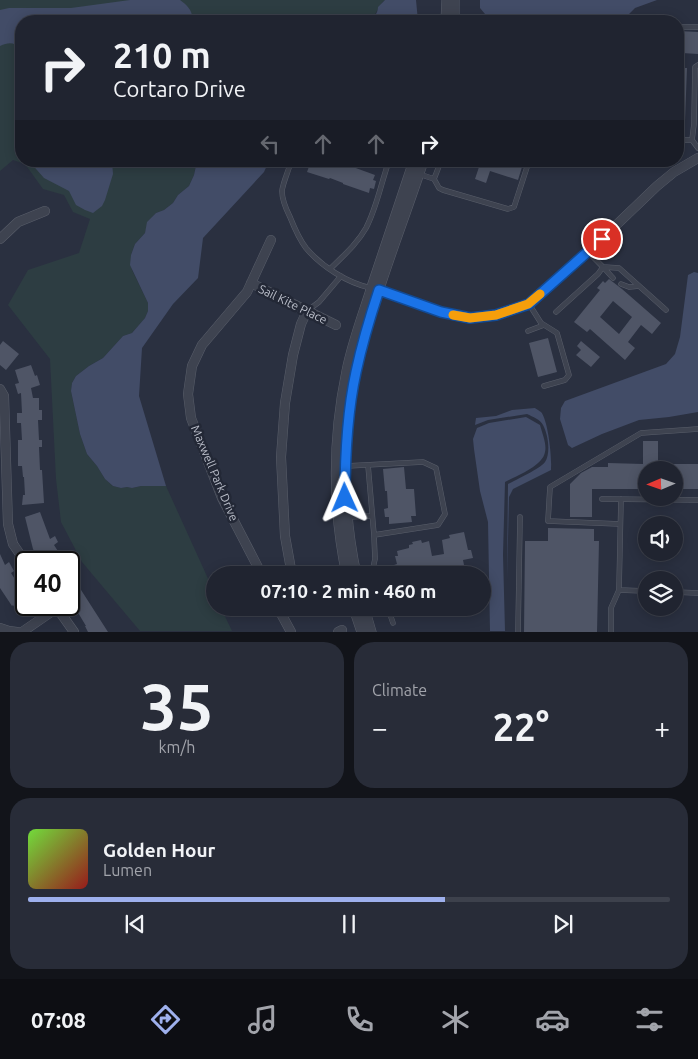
<!DOCTYPE html>
<html lang="en">
<head>
<meta charset="utf-8">
<style>
	body { margin:0; font-family:Ubuntu,sans-serif; background:#282c38; color:#f1f3f6; height:100vh; display:flex; flex-direction:column; font-size:19px; white-space:nowrap }
	* { box-sizing:border-box; margin:0 }
	p { font-size:16px; color:#a2a4ab }
	.icon { flex:none; width:28px; height:28px; fill:none; stroke:currentColor; stroke-width:2; stroke-linecap:round; stroke-linejoin:round }
	.map { position:relative; height:632px; overflow:hidden }
	.details { display:flex; flex-direction:column; gap:10px; padding:10px; background:#12141a; flex:1 }
	.details>* { flex:none }
	.banner { position:absolute; left:15px; top:15px; width:669px; height:152px; border-radius:20px; box-shadow:0 2px 12px #0003,0 0 0 1px #3d414c; background:#202430; color:#f1f3f6; overflow:hidden }
	.needle { width:32px; rotate:268deg }
	.fabs { position:absolute; left:638px; top:461px; display:grid; gap:10px }
	.fabs a { display:grid; place-items:center; width:45px; height:45px; border-radius:50%; background:#202430; box-shadow:0 2px 12px #0003,0 0 0 1px #3d414c; font-size:25px }
	.speed { position:absolute; left:15px; top:551px; display:flex; gap:10px; font-size:25px; font-weight:700; text-align:center }
	.speed>* { display:grid; place-content:center; width:65px; height:65px; border-radius:50%; background:#202430; box-shadow:0 2px 12px #0003,0 0 0 1px #3d414c; line-height:1 }
	.speed .limit { border:2px solid #111; border-radius:8px; background:#fff; color:#111 }
	.pin { position:absolute; display:grid; place-items:center; width:42px; height:42px; color:#fff; margin:-21px; border:2px solid #fff; border-radius:50%; box-shadow:0 1px 5px #0007 }
	.me { position:absolute; width:55px; margin:-28px; rotate:359deg; stroke-linejoin:round; filter:drop-shadow(0 0 4px #0008) }
	.turn { display:flex; align-items:center; gap:18px; height:105px; padding:0 15px; font-size:22px }
	.turn .icon { width:65px; height:65px; stroke-width:2.5 }
	.turn b { display:block; font-size:35px; line-height:42px }
	.lanes { display:flex; align-items:center; height:48px; padding:0 15px; background:#0003; justify-content:center; gap:25px; direction:ltr }
	.lanes .off { opacity:.35 }
	.big { font-size:38px; font-weight:700; line-height:1.1 }
	.details .card { flex:1; display:flex; flex-direction:column; justify-content:center; gap:8px; min-width:0; padding:0 18px; border-radius:20px; background:#282c38 }
	.details .dial { align-items:center; gap:0 }
	.dial b { font-size:65px; line-height:1 }
	.song { display:flex; align-items:center; gap:15px }
	.cover { width:60px; height:60px; border-radius:8px; background:linear-gradient(135deg,hsl(100 70% 55%),hsl(0 70% 35%)) }
	.played { height:5px; border-radius:2px; background:linear-gradient(90deg,#9eb0ed 65%,#3d414c 65%) }
	.keys { display:flex; justify-content:space-around; direction:ltr }
	.heat { display:flex; justify-content:space-between; align-items:center; font-size:28px; direction:ltr }
	.details .tiles { flex:1; display:grid; gap:10px; grid-template-columns:1fr 1fr }
	.card:last-child { grid-column:span 2 }
	.trip { position:absolute; left:206px; top:566px; width:285px; height:50px; border-radius:25px; background:#202430; box-shadow:0 2px 12px #0003,0 0 0 1px #3d414c; font-weight:700; line-height:50px; text-align:center }
	.menu { display:flex; height:80px; justify-content:space-around; align-items:center; background:#0d0e13; color:#a2a4ab }
	.menu .icon { width:35px; height:35px }
	.menu .selected { color:#9eb0ed }
	.menu b { font-size:22px; color:#f1f3f6 }
	.map>svg:first-child { display:block }
	.green { fill:#2d3d42 }
	.water { fill:#424c67 }
	.building { fill:#4f5566; fill-rule:evenodd }
	.lines { fill:none; stroke-linecap:round; stroke-linejoin:round }
	.service-casing { stroke:#595e6a; stroke-width:5.5 }
	.minor-casing { stroke:#595e6a; stroke-width:10 }
	.tertiary-casing { stroke:#595e6a; stroke-width:11 }
	.service { stroke:#3e4350; stroke-width:4.5 }
	.minor { stroke:#3e4350; stroke-width:9 }
	.tertiary { stroke:#3e4350; stroke-width:10 }
	.route-casing { stroke:#114b97; stroke-width:12 }
	.route { stroke:#1a73e8; stroke-width:9 }
	.slow { stroke:#f59e0b; stroke-width:9 }
	.labels { text-anchor:middle; dominant-baseline:central; stroke-width:5; stroke-linejoin:round; paint-order:stroke }
	.street-label { font-size:12px; fill:#bbbfca; stroke:#232836 }
</style>
</head>
<body>
<div class="map">
<svg width="698" height="632" viewBox="0 0 698 632">
	<rect width="100%" height="100%" fill="#2a3040"/>
	<!-- green -->
	<path class="green" d="M0,0H385C377,6 377,17 367,21L361,18L356,21H21V161H197L194,175L189,186L178,195L173,203L164,210L156,213L148,222L145,233L135,244L131,255L132,270L148,303V311L145,318L132,333L123,336L103,358L89,366L76,376L72,383L71,391L80,434L87,454L97,466L105,479L113,486L121,488L127,487L132,488L141,486H166L215,594V608H221L232,631H140L82,562L61,522L56,479L50,359L8,305L28,270L79,253L90,219L73,212L64,195L43,189L25,164L13,160L0,171Z"/>
	<!-- water -->
	<path class="water" d="M130,0H180C187,5 194,12 192,21H21V49C14,42 9,42 0,46V10L9,8H71Z
		M385,0H416L418,21H356L361,18C362,19 366,21 368,21C374,20 378,12 378,7Z
		M480,0H657L635,8L622,21H482L485,14L480,8Z
		M29,161H112L113,174L105,200L102,206L93,213L85,210L76,205L69,191L44,178Z
		M197,161H269L264,172L203,238L198,278L173,304L142,348L139,396L166,486H141L132,488L127,487L121,488L113,486L105,479L97,466L87,454L80,434L71,391L72,383L76,376L89,366L103,358L123,336L132,333L145,318L148,311V303L130,265L131,255L135,244L145,233L147,222L156,213L164,210L173,203L178,195L189,186L194,175Z
		M694,272L698,273V412L669,417L639,420L602,434L572,448L568,445L560,419L561,408L565,401L666,364L675,354L680,337L688,275Z
		M535,408C535,408 541,412 541,412C548,420 552,457 551,468V470L513,489L509,497L507,580L508,484C516,480 541,468 545,462C551,453 548,434 543,425C540,419 533,417 527,414L488,420L475,425L476,418L496,416L512,410Z
		M526,417L540,425C542,433 547,444 545,452C543,466 516,476 505,482L503,555L505,631H490L488,522L480,491L474,449L473,439L477,428L489,423Z"/>
	<!-- building -->
	<path class="building" d="M678,31L698,32V54L682,53L678,58Z
		M678,68H687L685,121H684V133H678Z
		M311,161H355L353,167L375,175L373,180L376,181L374,189L370,188L369,193L343,184V183L330,178L329,179L307,172Z
		M464,161H506L522,167L518,180L490,171L486,183L475,179L479,167L464,162Z
		M609,279L622,289L661,323L652,334L641,325L628,342L635,348L625,360L590,329L587,332L574,322L600,290L597,288L603,281L605,283ZM613,301L632,317L619,334L600,317Z
		M548,338L557,372L538,377L529,343Z
		M3,341L19,354L6,370L0,365V345Z
		M581,341L600,357L591,367L576,355L581,350L577,346Z
		M31,365L35,376L37,375L40,385L31,388L33,398H39V410H42V420H38L39,440H42V447H39L40,470H42L44,503L22,505L23,495H25L24,477H23L22,466H18V440H22L21,423H17V413H22L21,393L18,394L15,384L19,383L15,370Z
		M643,441H658V464H698V489H674V470H646V489H592V517H570V484L581,473L592,467H608V463L643,464Z
		M404,467L406,489H414L416,516H411L412,522L389,524V517H385L384,509L388,508L387,491H385L383,469Z
		M40,512L50,539L55,536L58,542L54,545L65,562H44L40,557L38,558L33,549L25,517Z
		M548,528L594,529V541H599L597,632H524L525,541H548Z
		M464,532L468,550H471L473,558L463,560L466,575H444L443,570L427,573L428,575H379L378,570L394,567V565L397,564L395,556H398L397,551L409,548V545L413,544L412,542L421,540L422,543L429,541L432,556L444,554L442,540L450,538L449,535Z
		M0,554L5,565L9,562L14,571L11,573L20,587L23,585L26,590V608L18,613L13,605L12,606L0,588Z
		M73,568L78,577L74,579L108,632H88L85,626H86L77,611L75,613L69,605L71,604L69,600V570Z"/>
	<g class="lines">
		<!-- service casing -->
		<g class="service-casing">
			<path id="service" d="M678,27H698
				M678,140H692L698,148
				M692,140L694,124L695,67L698,65
				M291,161C289,170 283,182 282,191C282,199 286,209 290,217C294,227 299,239 306,248C321,266 347,283 371,288
				M419,174L434,179L441,161
				M434,179L439,188L443,190L508,209L514,207L529,161
				M588,252L603,267L619,268L666,310
				M330,269C343,256 357,244 366,228C377,207 381,183 389,161
				M621,284L629,287L639,286
				M529,304L541,323L557,333L569,375L565,380L544,386
				M307,311L319,302L341,276
				M556,312L598,274L603,267L613,278
				M528,331L544,325
				M346,466L423,462L436,468L445,514L438,525L374,535L368,465
				M602,499L698,500
				M347,517L372,516
				M620,524L548,521L550,487L641,433L698,429
				M374,535L375,559L373,568L375,575
				M619,590L646,591
				M674,592L698,593
				M388,608L393,623
				M518,632L520,517
				M611,632V608L619,590L621,499"/>
		</g>
		<!-- minor casing -->
		<g class="minor-casing">
			<path id="minor" d="M0,239L18,222L45,211
				M251,283L336,325
				M372,288L441,312L470,318L496,315L528,304L588,252L657,186L674,172L698,158
				M0,389L4,396L8,524L13,544L26,563
				M262,575L222,498L191,418L188,394L192,366L202,345L247,292L271,240
				M292,575L285,536L281,457L285,403L293,355L301,324L307,311
				M55,605L74,632
				M278,608L291,632
				M0,628L9,631L17,632
				M22,632L57,608
				M338,632L342,630"/>
		</g>
		<!-- tertiary casing -->
		<g class="tertiary-casing">
			<path id="tertiary" d="M454,0V21
				M446,21L447,0
				M347,575C333,508 333,438 347,371C353,341 364,313 373,284C387,243 400,202 414,161
				M356,575C339,496 342,412 365,334C381,276 404,219 423,161
				M354,608L362,632
				M364,608L371,632"/>
		</g>
		<!-- service -->
		<use href="#service" class="service"/>
		<!-- minor -->
		<use href="#minor" class="minor"/>
		<!-- tertiary -->
		<use href="#tertiary" class="tertiary"/>
	</g>
	<g class="lines">
		<!-- route casing -->
		<g class="route-casing">
			<path id="route" d="M345,498C345,455 347,413 356,372C362,344 370,317 379,290L441,312L470,318L496,315L529,304L602,239"/>
		</g>
		<!-- route -->
		<use href="#route" class="route"/>
		<!-- slow -->
		<path class="slow" d="M453,315L470,318L496,315L528,304L540,294"/>
	</g>
	<g class="labels">
		<!-- street labels -->
		<g class="street-label">
			<text transform="translate(293 304) rotate(26)">Sail Kite Place</text>
			<text transform="translate(215 473) rotate(67)">Maxwell Park Drive</text>
		</g>
	</g>
</svg>
<div class="fabs">
<a><svg class="needle" viewBox="-14 -14 28 28"><path d="M0-13l5 13h-10z" fill="#e53935"/><path d="M0 13l5-13h-10z" fill="#a2a4ab"/></svg></a>
<a><svg class="icon" aria-label="sound" viewBox="0 0 24 24"><path d="M4 9h4l5-4v14l-5-4H4zM17 9q2 3 0 6"/></svg></a>
<a><svg class="icon" aria-label="layers" viewBox="0 0 24 24"><path d="M12 4l9 5-9 5-9-5zM3 14l9 5 9-5"/></svg></a>
</div>
<div class="speed"><div class="limit">40</div></div>
<div class="pin" style="left:602px;top:239px;background:#d93025"><svg class="icon" aria-label="arrive" viewBox="0 0 24 24"><path d="M6 21V4h12l-3 4 3 4H6"/></svg></div>
<svg class="me" style="left:345px;top:498px" viewBox="-20 -20 40 40"><path d="M0-17L14 15 0 8-14 15z" fill="#1a73e8" stroke="#fff" stroke-width="4"/></svg>
<div class="trip">07:10 · 2 min · 460 m</div>
<div class="banner">
<div class="turn"><svg class="icon" aria-label="right" viewBox="0 0 24 24"><path d="M7 20v-9h11M14 6l5 5-5 5"/></svg><div><b>210 m</b>Cortaro Drive</div></div>
<div class="lanes"><svg class="icon off" aria-label="left" viewBox="0 0 24 24"><path d="M17 20v-9H6M10 6l-5 5 5 5"/></svg><svg class="icon off" aria-label="ahead" viewBox="0 0 24 24"><path d="M12 20V5M6 11l6-6 6 6"/></svg><svg class="icon off" aria-label="ahead" viewBox="0 0 24 24"><path d="M12 20V5M6 11l6-6 6 6"/></svg><svg class="icon" aria-label="right" viewBox="0 0 24 24"><path d="M7 20v-9h11M14 6l5 5-5 5"/></svg></div>
</div>
</div>
<section class="details">
<div class="tiles">
<div class="card dial"><b>35</b><p>km/h</p></div>
<div class="card"><p>Climate</p>
<div class="heat"><a>−</a><b class="big">22°</b><a>+</a></div>
</div>
<div class="card">
<div class="song"><i class="cover"></i><div><b>Golden Hour</b><p>Lumen</p></div></div>
<div class="played"></div>
<div class="keys"><svg class="icon" aria-label="previous" viewBox="0 0 24 24"><path d="M18 5L8 12l10 7zM5 5v14"/></svg><svg class="icon" aria-label="pause" viewBox="0 0 24 24"><path d="M8 5v14M16 5v14"/></svg><svg class="icon" aria-label="next" viewBox="0 0 24 24"><path d="M6 5l10 7-10 7zM19 5v14"/></svg></div>
</div>
</div>
</section>
<nav class="menu">
<b>07:08</b>
<svg class="icon selected" aria-label="directions" viewBox="0 0 24 24"><path d="M12 3l9 9-9 9-9-9zM9 14v-3h6M13 9l2 2-2 2"/></svg>
<svg class="icon" aria-label="music" viewBox="0 0 24 24"><path d="M9 18V5l10-2v13"/><circle cx="6" cy="18" r="3"/><circle cx="16" cy="16" r="3"/></svg>
<svg class="icon" aria-label="phone" viewBox="0 0 24 24"><path d="M5 4h4l2 5-3 2q2 4 5 5l2-3 5 2v4C11 20 4 13 5 4z"/></svg>
<svg class="icon" aria-label="climate" viewBox="0 0 24 24"><path d="M12 3v18M4 7l16 10M4 17L20 7"/></svg>
<svg class="icon" aria-label="car" viewBox="0 0 24 24"><path d="M5 17H2v-5l4-1 3-4h7l3 4 3 1v5h-3M9 17h6M6 11h13"/><circle cx="7" cy="17" r="2"/><circle cx="17" cy="17" r="2"/></svg>
<svg class="icon" aria-label="filters" viewBox="0 0 24 24"><path d="M4 7h16M4 17h16"/><circle cx="9" cy="7" r="2"/><circle cx="15" cy="17" r="2"/></svg>
</nav>
</body>
</html>
